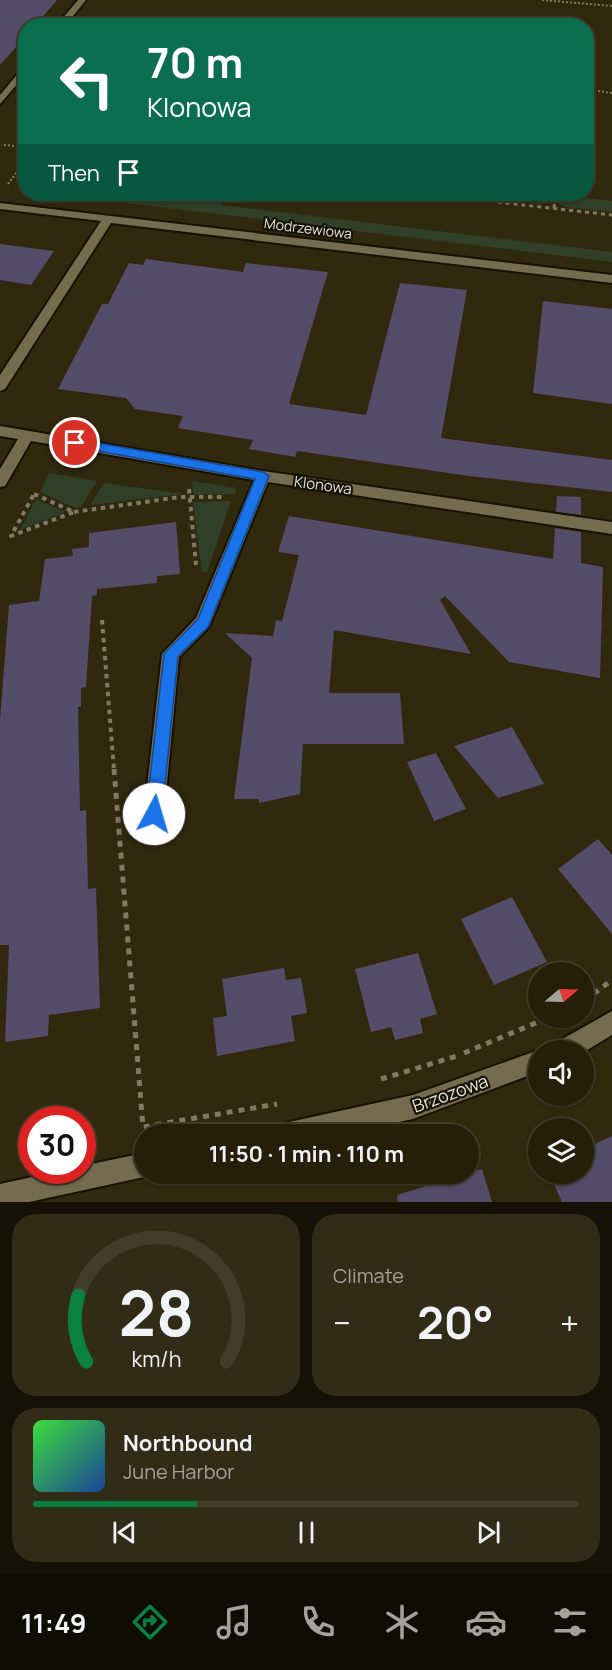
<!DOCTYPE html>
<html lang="en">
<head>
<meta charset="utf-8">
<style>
	body { margin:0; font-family:Manrope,sans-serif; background:#312c18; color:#f1f3f6; height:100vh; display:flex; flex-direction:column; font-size:22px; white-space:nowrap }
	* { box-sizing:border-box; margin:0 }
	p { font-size:20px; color:#a3a29c }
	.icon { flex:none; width:33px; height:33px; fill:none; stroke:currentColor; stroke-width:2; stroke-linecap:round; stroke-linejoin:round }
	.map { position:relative; height:1202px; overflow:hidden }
	.drawer { display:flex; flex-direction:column; gap:12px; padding:12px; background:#141106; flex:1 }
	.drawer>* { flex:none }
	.banner { position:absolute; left:18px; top:18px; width:576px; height:183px; border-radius:24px; box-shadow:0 2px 4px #0004,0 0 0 2px #423d2b; background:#0b6e4f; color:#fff; overflow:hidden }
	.needle { width:39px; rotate:71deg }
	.fabs { position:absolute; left:528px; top:962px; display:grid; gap:12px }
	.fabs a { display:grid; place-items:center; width:66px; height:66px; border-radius:50%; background:#251f0a; box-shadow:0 2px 4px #0004,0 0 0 2px #423d2b; font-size:30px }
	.speed { position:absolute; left:18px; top:1106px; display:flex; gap:12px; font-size:30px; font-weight:700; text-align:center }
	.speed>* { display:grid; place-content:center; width:78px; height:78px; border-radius:50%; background:#251f0a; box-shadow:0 2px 4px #0004,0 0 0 2px #423d2b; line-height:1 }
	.speed .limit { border:9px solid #d22; background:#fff; color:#111 }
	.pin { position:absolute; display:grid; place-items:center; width:51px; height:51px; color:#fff; margin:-26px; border:3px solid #fff; border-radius:50%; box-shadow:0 2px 6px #0007 }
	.me { position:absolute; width:66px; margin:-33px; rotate:6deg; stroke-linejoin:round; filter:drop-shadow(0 0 4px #0008) }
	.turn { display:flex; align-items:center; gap:21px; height:126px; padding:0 30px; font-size:27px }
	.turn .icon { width:78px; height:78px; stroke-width:2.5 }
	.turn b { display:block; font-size:42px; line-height:51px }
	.then { display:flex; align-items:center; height:57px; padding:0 30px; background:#0003; gap:12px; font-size:22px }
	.big { font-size:45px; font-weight:700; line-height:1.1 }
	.drawer .widget { flex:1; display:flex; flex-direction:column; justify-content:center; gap:9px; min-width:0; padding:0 21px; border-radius:24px; background:#312c18 }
	.drawer .dial { align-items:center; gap:0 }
	.dial svg { height:156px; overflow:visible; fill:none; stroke:#423d2b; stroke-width:7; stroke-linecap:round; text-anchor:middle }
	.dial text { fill:#f1f3f6; stroke:none }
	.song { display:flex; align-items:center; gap:18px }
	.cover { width:72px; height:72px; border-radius:9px; background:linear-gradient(135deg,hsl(120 70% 55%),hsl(220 70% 35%)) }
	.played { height:6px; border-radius:3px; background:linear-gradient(90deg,#0b8043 30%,#423d2b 30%) }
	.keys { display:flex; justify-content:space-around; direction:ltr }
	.heat { display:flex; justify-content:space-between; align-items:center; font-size:33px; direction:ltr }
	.drawer .tiles { flex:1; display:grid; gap:12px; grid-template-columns:1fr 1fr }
	.widget:last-child { grid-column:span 2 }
	.trip { position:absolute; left:134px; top:1124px; width:345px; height:60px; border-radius:30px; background:#251f0a; box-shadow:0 2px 4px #0004,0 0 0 2px #423d2b; font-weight:700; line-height:60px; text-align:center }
	.tabs { display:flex; height:96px; justify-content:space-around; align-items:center; background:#0f0c04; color:#a3a29c }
	.tabs .icon { width:42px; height:42px }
	.tabs .selected { color:#0b8043 }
	.tabs b { font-size:27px; color:#f1f3f6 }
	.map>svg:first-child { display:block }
	.green { fill:#303f28 }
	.building { fill:#534d69 }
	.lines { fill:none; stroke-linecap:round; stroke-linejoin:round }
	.service-casing { stroke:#191100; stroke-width:4 }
	.minor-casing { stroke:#191100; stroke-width:4 }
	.path-far3 { stroke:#807963; stroke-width:2; stroke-dasharray:2 2; stroke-linecap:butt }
	.path-far2 { stroke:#807963; stroke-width:3; stroke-dasharray:4 4; stroke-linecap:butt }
	.path-far1 { stroke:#807963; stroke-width:4; stroke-dasharray:4.5 4.5; stroke-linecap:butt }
	.path { stroke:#807963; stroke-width:5; stroke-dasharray:6 6; stroke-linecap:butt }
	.service { fill:#756c4f; fill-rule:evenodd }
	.minor { fill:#756c4f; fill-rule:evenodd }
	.route { fill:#1a73e8; stroke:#114b97; stroke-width:1.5 }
	.labels { text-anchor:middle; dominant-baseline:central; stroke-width:4.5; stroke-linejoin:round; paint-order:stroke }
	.far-street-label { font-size:14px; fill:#e6e1d2; stroke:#151207 }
	.street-label { font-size:15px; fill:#e6e1d2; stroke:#151207 }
	.near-street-label { font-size:18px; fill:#e6e1d2; stroke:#151207 }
</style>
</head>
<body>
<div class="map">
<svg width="612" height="1202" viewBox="0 0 612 1202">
	<rect width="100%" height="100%" fill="#31290e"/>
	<!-- green -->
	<path class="green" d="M53,194H152L151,196L205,203L210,194L226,195L221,205L612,252V262Z
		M489,194H548V203L542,204L492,199L488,197Z
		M563,195L612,201V212L565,207L560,204Z
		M49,473L97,481L81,507L75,508L40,492Z
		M192,481L236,488L235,494L194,495Z
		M104,483L184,494L90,505Z
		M36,499L65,512L20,530Z
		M231,501L207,572H202L193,502Z"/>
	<!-- building -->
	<path class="building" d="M0,0H57L35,26H26V36L0,65Z
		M0,244L54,251L31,285L0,280Z
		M146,259L243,272L246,263L328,272L289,404L366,415L400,283L467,290L441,438L612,460V492L469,476L297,451L295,457L249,449L253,440L178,428L183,416L135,409L126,398L58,389L102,304H108L129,263L143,265Z
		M543,301L612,309V404L533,393Z
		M557,496L581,497V515L556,512Z
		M289,516L553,559L555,528L581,532V563L603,567L600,678L509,662L445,596L440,600L471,654L334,630L329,693H400L404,744H303L300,794L259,803V799H234L252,658L225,633L273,636L276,620L282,621L299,555L278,552Z
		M176,522L180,574L157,576V583L97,589V595L92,596L86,687L81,688V707H78L80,811L86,810L88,889L96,888L100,1008L49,1015L48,1036L5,1042L9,945H0V720L9,605L39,601L45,559L73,556L72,549L89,547V533Z
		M512,727L544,784L498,798L454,746Z
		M436,753L466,809L434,821L407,762Z
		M598,839L612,855V934L558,869Z
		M512,897L547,962L494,985L461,919Z
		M418,953L437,1014L420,1019L423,1033L395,1040L391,1027L371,1032L355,969Z
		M284,968L286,980L301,978L307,1013L291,1016L295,1041L217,1056L213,1018L227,1016L222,979Z
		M612,1136V1202H562L549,1173H584V1149Z
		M482,1169L492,1202H398L397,1195Z"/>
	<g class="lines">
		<!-- service casing -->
		<g class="service-casing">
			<path id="service" d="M78,0H86L65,26H56Z
				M26,64V74L0,104V95Z"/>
		</g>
		<!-- minor casing -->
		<g class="minor-casing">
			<path id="minor" d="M0,203L612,275V283L111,223L5,389L0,391V375L101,221L0,209Z
				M0,426L263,471L612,522V534L268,482L209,627L179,657L164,814L161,821L154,823L147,821L144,814L162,654L196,618L254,480L31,441L5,486L0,487V469L18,439L0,436Z
				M612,1011V1035L584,1052L554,1050L557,1042Z
				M539,1050L538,1072L413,1119L343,1134H277L281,1126L289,1122L413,1095Z
				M144,1153V1173H153L144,1177L29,1202H0V1184L64,1170H82V1166Z"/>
		</g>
		<!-- path-far3 -->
		<path class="path-far3" d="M542,0L612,6
			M598,91L612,93
			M4,145L26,147
			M8,184L26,160"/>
		<!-- path-far2 -->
		<path class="path-far2" d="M426,194L612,215
			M481,200L482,194
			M554,208L556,194"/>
		<!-- path-far1 -->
		<path class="path-far1" d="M189,489L196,565
			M34,494L74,512L11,536Z
			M74,512L180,497H225
			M102,620L114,770"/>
		<!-- path -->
		<path class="path" d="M114,769L143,1127L277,1104
			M584,1001L612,980
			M464,1053L550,1017
			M381,1079L457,1056"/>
		<!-- service -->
		<use href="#service" class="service"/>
		<!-- minor -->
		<use href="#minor" class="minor"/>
	</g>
	<!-- route -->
	<path class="route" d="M75,439L263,472L269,476L208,627L178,656L162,814L159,820L154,822L148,820L146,814L164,654L198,619L255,479L70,446V440Z"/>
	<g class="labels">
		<!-- far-street labels -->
		<g class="far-street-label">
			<text transform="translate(308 228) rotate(7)">Modrzewiowa</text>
		</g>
		<!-- street labels -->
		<g class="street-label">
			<text transform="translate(323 485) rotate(8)">Klonowa</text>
		</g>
		<!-- near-street labels -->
		<g class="near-street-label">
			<text transform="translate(450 1093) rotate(-20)">Brzozowa</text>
		</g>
	</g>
</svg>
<div class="fabs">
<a><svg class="needle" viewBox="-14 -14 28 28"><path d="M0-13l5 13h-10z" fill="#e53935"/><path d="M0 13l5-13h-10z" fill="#a3a29c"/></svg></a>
<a><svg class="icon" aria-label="sound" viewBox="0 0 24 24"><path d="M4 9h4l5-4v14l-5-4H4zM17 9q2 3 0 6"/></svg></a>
<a><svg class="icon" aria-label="layers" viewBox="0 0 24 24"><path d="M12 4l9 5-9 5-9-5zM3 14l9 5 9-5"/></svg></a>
</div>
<div class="speed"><div class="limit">30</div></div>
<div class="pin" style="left:75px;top:443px;background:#d93025"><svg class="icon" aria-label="arrive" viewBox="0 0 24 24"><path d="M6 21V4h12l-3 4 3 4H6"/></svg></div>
<svg class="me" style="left:154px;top:814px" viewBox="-20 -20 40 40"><circle r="19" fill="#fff"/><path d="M0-13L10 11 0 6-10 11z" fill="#1a73e8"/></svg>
<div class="trip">11:50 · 1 min · 110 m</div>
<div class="banner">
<div class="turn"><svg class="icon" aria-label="left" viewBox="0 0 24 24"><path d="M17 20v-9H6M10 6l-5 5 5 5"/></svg><div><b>70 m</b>Klonowa</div></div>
<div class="then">Then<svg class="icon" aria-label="arrive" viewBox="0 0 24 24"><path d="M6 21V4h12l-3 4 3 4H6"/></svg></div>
</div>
</div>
<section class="drawer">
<div class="tiles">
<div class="widget dial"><svg viewBox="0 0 100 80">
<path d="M14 69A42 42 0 1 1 86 69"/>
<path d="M14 69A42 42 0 0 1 10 35" stroke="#0b8043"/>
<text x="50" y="56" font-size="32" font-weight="700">28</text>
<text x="50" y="72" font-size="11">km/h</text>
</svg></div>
<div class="widget"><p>Climate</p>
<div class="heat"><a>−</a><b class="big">20°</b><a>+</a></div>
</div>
<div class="widget">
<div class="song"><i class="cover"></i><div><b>Northbound</b><p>June Harbor</p></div></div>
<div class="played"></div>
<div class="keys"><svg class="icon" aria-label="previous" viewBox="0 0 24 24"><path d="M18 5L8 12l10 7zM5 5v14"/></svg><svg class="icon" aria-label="pause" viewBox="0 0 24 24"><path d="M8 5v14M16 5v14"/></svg><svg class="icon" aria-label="next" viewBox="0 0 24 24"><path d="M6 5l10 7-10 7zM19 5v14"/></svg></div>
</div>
</div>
</section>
<nav class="tabs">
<b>11:49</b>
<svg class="icon selected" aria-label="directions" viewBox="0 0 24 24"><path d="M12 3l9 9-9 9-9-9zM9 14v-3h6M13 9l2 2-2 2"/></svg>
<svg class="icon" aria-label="music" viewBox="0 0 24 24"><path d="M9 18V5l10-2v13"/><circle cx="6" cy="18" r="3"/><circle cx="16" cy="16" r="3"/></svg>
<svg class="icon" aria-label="phone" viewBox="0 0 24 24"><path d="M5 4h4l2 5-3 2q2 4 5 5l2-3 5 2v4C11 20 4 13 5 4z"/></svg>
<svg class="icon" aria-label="climate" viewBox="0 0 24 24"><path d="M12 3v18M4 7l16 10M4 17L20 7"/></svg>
<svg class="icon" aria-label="car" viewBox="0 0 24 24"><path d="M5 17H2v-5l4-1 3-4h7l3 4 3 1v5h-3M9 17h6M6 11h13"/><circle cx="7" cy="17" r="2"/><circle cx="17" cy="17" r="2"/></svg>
<svg class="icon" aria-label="filters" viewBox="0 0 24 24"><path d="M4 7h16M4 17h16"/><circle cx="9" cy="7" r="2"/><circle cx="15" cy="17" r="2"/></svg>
</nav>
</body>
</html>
